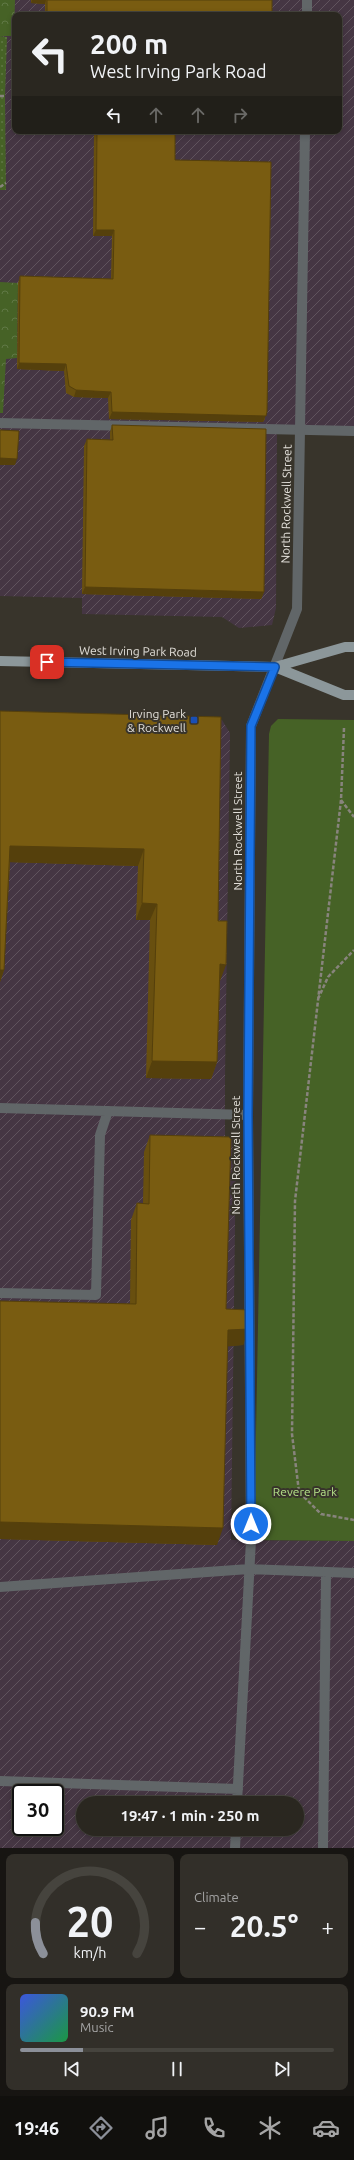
<!DOCTYPE html>
<html lang="en">
<head>
<meta charset="utf-8">
<style>
	body { margin:0; font-family:Ubuntu,sans-serif; background:#322f29; color:#f1f3f6; height:100vh; display:flex; flex-direction:column; font-size:15px; white-space:nowrap }
	* { box-sizing:border-box; margin:0 }
	p { font-size:13px; color:#a5a5a5 }
	.icon { flex:none; width:22px; height:22px; fill:none; stroke:currentColor; stroke-width:2; stroke-linecap:round; stroke-linejoin:round }
	.map { position:relative; height:1848px; overflow:hidden }
	.details { display:flex; flex-direction:column; gap:6px; padding:6px; background:#171512; flex:1 }
	.details>* { flex:none }
	.banner { position:absolute; left:12px; top:12px; width:330px; height:122px; border-radius:8px; box-shadow:0 2px 6px #0003,0 0 0 1px #46443e; background:#2a2720; color:#f1f3f6; overflow:hidden }
	.speed { position:absolute; left:12px; top:1784px; display:flex; gap:8px; font-size:20px; font-weight:700; text-align:center }
	.speed>* { display:grid; place-content:center; width:52px; height:52px; border-radius:50%; background:#2a2720; box-shadow:0 2px 6px #0003,0 0 0 1px #46443e; line-height:1 }
	.speed .limit { border:2px solid #111; border-radius:6px; background:#fff; color:#111 }
	.pin { position:absolute; display:grid; place-items:center; width:34px; height:34px; color:#fff; margin:-17px; border-radius:8px; box-shadow:0 2px 6px #0006 }
	.me { position:absolute; width:44px; margin:-22px; rotate:0deg; stroke-linejoin:round; filter:drop-shadow(0 0 3px #0008) }
	.turn { display:flex; align-items:center; gap:14px; height:84px; padding:0 12px; font-size:18px }
	.turn .icon { width:52px; height:52px; stroke-width:2.5 }
	.turn b { display:block; font-size:28px; line-height:34px }
	.lanes { display:flex; align-items:center; height:38px; padding:0 12px; background:#0003; justify-content:center; gap:20px; direction:ltr }
	.lanes .off { opacity:.35 }
	.big { font-size:30px; font-weight:700; line-height:1.1 }
	.details .tile { flex:1; display:flex; flex-direction:column; justify-content:center; gap:6px; min-width:0; padding:0 14px; border-radius:8px; background:#322f29 }
	.details .dial { align-items:center; gap:0 }
	.dial svg { height:104px; overflow:visible; fill:none; stroke:#46443e; stroke-width:7; stroke-linecap:round; text-anchor:middle }
	.dial text { fill:#f1f3f6; stroke:none }
	.song { display:flex; align-items:center; gap:12px }
	.cover { width:48px; height:48px; border-radius:6px; background:linear-gradient(135deg,hsl(230 70% 55%),hsl(140 70% 35%)) }
	.played { height:4px; border-radius:2px; background:linear-gradient(90deg,#8c9099 20%,#46443e 20%) }
	.keys { display:flex; justify-content:space-around; direction:ltr }
	.heat { display:flex; justify-content:space-between; align-items:center; font-size:22px; direction:ltr }
	.details .tiles { flex:1; display:grid; gap:6px; grid-template-columns:1fr 1fr }
	.tile:last-child { grid-column:span 2 }
	.trip { position:absolute; left:76px; top:1796px; width:228px; height:40px; border-radius:20px; background:#2a2720; box-shadow:0 2px 6px #0003,0 0 0 1px #46443e; font-weight:700; line-height:40px; text-align:center }
	.tab-bar { display:flex; height:64px; justify-content:space-around; align-items:center; background:#11100d; color:#a5a5a5 }
	.tab-bar .icon { width:28px; height:28px }
	.tab-bar .active { color:#8c9099 }
	.tab-bar b { font-size:18px; color:#f1f3f6 }
	.map>svg:first-child { display:block }
	.industrial { fill:url(#industrial-furrows); fill-rule:evenodd }
	.grass { fill:url(#grass-dots) }
	.forest { fill:url(#forest-crowns) }
	.park { fill:#466226 }
	.lines { fill:none; stroke-linecap:round; stroke-linejoin:round }
	.path { stroke:#88847d; stroke-width:2.5; stroke-dasharray:4 2; stroke-linecap:butt }
	.lane { stroke:#616668; stroke-width:10 }
	.street { stroke:#616668; stroke-width:10 }
	.primary { stroke:#8c979a; stroke-width:10 }
	.wall { fill:#684f0f }
	.shaded-wall { fill:#55400c }
	.building { fill:#795c11; stroke:#55400c }
	.route-casing { stroke:#114b97; stroke-width:10 }
	.route { stroke:#1a73e8; stroke-width:7 }
	.transit-dot { fill:#1a4fb4; stroke:#38342b; stroke-width:1.5 }
	.labels { text-anchor:middle; dominant-baseline:central; stroke-width:4; stroke-linejoin:round; paint-order:stroke }
	.street-label { font-size:12px; fill:#e1ded8; stroke:#38342b }
	.poi-label { font-size:12px; fill:#e1ded8; stroke:#38342b; text-anchor:end }
	.park-label { font-size:12px; fill:#b3e088; stroke:#38342b }
</style>
</head>
<body>
<div class="map">
<svg width="354" height="1848" viewBox="0 0 354 1848">
	<defs>
		<pattern id="industrial-furrows" width="10" height="10" patternUnits="userSpaceOnUse"><rect width="10" height="10" fill="#453643"/><path d="M-1 1l2-2M0 10L10 0M9 11l2-2" fill="none" stroke="#60535d"/></pattern>
		<pattern id="grass-dots" width="8" height="8" patternUnits="userSpaceOnUse"><rect width="8" height="8" fill="#466226"/><path d="M2 2h.1M6 6h.1" fill="none" stroke="#607845" stroke-width="1.8" stroke-linecap="round"/></pattern>
		<pattern id="forest-crowns" width="20" height="18" patternUnits="userSpaceOnUse"><rect width="20" height="18" fill="#466226"/><path d="M2 6a3 3 0 1 1 6 0M12 15a3 3 0 1 1 6 0" fill="none" stroke="#607845"/></pattern>
	</defs>
	<rect width="100%" height="100%" fill="#38342b"/>
	<!-- industrial -->
	<path class="industrial" d="M0,0H354V431L277,429L276,608L272,625L239,628L222,617L82,614V598L0,596ZM15,15H339V131H15Z
		M4,711L216,717L222,720L230,733L225,1078V1137L232,1140L236,1146L231,1540L354,1541V1848H0V728H3ZM21,1793H55V1827H21ZM83,1803H297V1829H83Z"/>
	<!-- grass -->
	<path class="grass" d="M0,36L7,37L5,96L6,190H0Z"/>
	<!-- forest -->
	<path class="forest" d="M0,0H15L14,36H0Z
		M0,282L18,283L17,358L6,359L3,413H0Z"/>
	<!-- park -->
	<path class="park" d="M278,719L354,720V1541L254,1540L269,734L271,726Z"/>
	<g class="lines">
		<!-- path -->
		<path class="path" d="M0,96H5
			M0,187L6,183
			M344,728L341,800L295,1201L292,1434L299,1492L321,1514L354,1520
			M341,800L354,817
			M318,999L328,977L354,950"/>
		<!-- lane -->
		<path class="lane" d="M0,423L354,431
			M0,1108L248,1115
			M0,1293L96,1295L100,1135L108,1111
			M0,1587L249,1569L354,1573
			M0,1781L238,1789
			M237,1803L251,1540
			M235,1848L236,1829
			M323,1848L326,1573"/>
		<!-- street -->
		<path class="street" d="M307,15V0
			M251,1540L248,1115L251,726L297,609L305,131"/>
		<!-- primary -->
		<path class="primary" d="M0,661L275,667L345,647H354
			M275,667L344,695H354"/>
	</g>
	<!-- wall -->
	<path class="wall" d="M31,0H272V15H45V4L31,3Z
		M94,131H175V160L265,419L263,422L109,419L108,398L74,397L66,393L64,371L17,369L18,283L20,276L111,279L112,236H93Z
		M112,425L264,592L261,599L82,594L84,446L87,439L110,440V432Z
		M0,711L218,921L220,981L217,1062L211,1079L146,1078L150,920H136L138,866L10,862L4,970L0,982Z
		M150,1135L226,1309L249,1329L243,1345L227,1346L217,1545L0,1539V1301L130,1304L131,1220L137,1203H143L144,1152Z"/>
	<!-- shaded-wall -->
	<path class="shaded-wall" d="M32,0H46L45,4L31,3Z
		M96,230H114L112,236H93Z
		M19,363L66,364L64,371L17,369Z
		M76,390L111,392L108,398L74,397Z
		M112,412H267L263,422L109,419Z
		M0,458L17,459L15,465H0Z
		M85,587L264,592L261,599L82,594Z
		M10,846L144,849L138,866L4,862Z
		M142,903L157,904L150,920H136Z
		M220,964L226,965L220,981Z
		M0,970H4L0,982Z
		M152,1061L217,1062L211,1079L146,1078Z
		M249,1329L243,1345L222,1347L228,1330Z
		M0,1522L223,1528L217,1545L0,1539Z"/>
	<!-- building -->
	<path class="building" d="M47,0H272V15H47Z
		M97,131H175V160L271,162L267,412L266,416L112,412L111,392L76,390L69,386L66,364L19,363L20,276L113,279L114,230H96Z
		M112,425L266,429L264,592L85,587L87,439L113,440Z
		M0,430L19,431L17,459L0,458Z
		M0,711L221,717L218,921H227L226,965L220,964L217,1062L152,1061L157,904L142,903L144,849L10,846L4,970H0Z
		M150,1135L231,1137L226,1309L249,1310V1329L228,1330L223,1528L0,1522V1301L136,1304L137,1203L149,1204Z"/>
	<g class="lines">
		<!-- route casing -->
		<g class="route-casing">
			<path id="route" d="M47,662L275,667L251,726L248,1115L251,1524"/>
		</g>
		<!-- route -->
		<use href="#route" class="route"/>
	</g>
	<!-- markers -->
	<rect class="transit-dot" x="190" y="716" width="8" height="8" rx="2"/>
	<g class="labels">
		<!-- street labels -->
		<g class="street-label">
			<text transform="translate(286 504) rotate(-89)">North Rockwell Street</text>
			<text transform="translate(138 651) rotate(1)">West Irving Park Road</text>
			<text transform="translate(237 831) rotate(-90)">North Rockwell Street</text>
			<text transform="translate(235 1155) rotate(-90)">North Rockwell Street</text>
		</g>
		<!-- poi labels -->
		<g class="poi-label">
			<text x="186" y="713">Irving Park<tspan x="186" dy="14">&amp; Rockwell</tspan></text>
		</g>
		<!-- park labels -->
		<g class="park-label">
			<text x="305" y="1491">Revere Park</text>
		</g>
	</g>
</svg>
<div class="speed"><div class="limit">30</div></div>
<div class="pin" style="left:47px;top:662px;background:#d93025"><svg class="icon" aria-label="arrive" viewBox="0 0 24 24"><path d="M6 21V4h12l-3 4 3 4H6"/></svg></div>
<svg class="me" style="left:251px;top:1524px" viewBox="-20 -20 40 40"><circle r="17" fill="#1a73e8" stroke="#fff" stroke-width="3"/><path d="M0-11L8 9 0 5-8 9z" fill="#fff"/></svg>
<div class="trip">19:47 · 1 min · 250 m</div>
<div class="banner">
<div class="turn"><svg class="icon" aria-label="left" viewBox="0 0 24 24"><path d="M17 20v-9H6M10 6l-5 5 5 5"/></svg><div><b>200 m</b>West Irving Park Road</div></div>
<div class="lanes"><svg class="icon" aria-label="left" viewBox="0 0 24 24"><path d="M17 20v-9H6M10 6l-5 5 5 5"/></svg><svg class="icon off" aria-label="ahead" viewBox="0 0 24 24"><path d="M12 20V5M6 11l6-6 6 6"/></svg><svg class="icon off" aria-label="ahead" viewBox="0 0 24 24"><path d="M12 20V5M6 11l6-6 6 6"/></svg><svg class="icon off" aria-label="right" viewBox="0 0 24 24"><path d="M7 20v-9h11M14 6l5 5-5 5"/></svg></div>
</div>
</div>
<section class="details">
<div class="tiles">
<div class="tile dial"><svg viewBox="0 0 100 80">
<path d="M14 69A42 42 0 1 1 86 69"/>
<path d="M14 69A42 42 0 0 1 8 45" stroke="#8c9099"/>
<text x="50" y="56" font-size="32" font-weight="700">20</text>
<text x="50" y="72" font-size="11">km/h</text>
</svg></div>
<div class="tile"><p>Climate</p>
<div class="heat"><a>−</a><b class="big">20.5°</b><a>+</a></div>
</div>
<div class="tile">
<div class="song"><i class="cover"></i><div><b>90.9 FM</b><p>Music</p></div></div>
<div class="played"></div>
<div class="keys"><svg class="icon" aria-label="previous" viewBox="0 0 24 24"><path d="M18 5L8 12l10 7zM5 5v14"/></svg><svg class="icon" aria-label="pause" viewBox="0 0 24 24"><path d="M8 5v14M16 5v14"/></svg><svg class="icon" aria-label="next" viewBox="0 0 24 24"><path d="M6 5l10 7-10 7zM19 5v14"/></svg></div>
</div>
</div>
</section>
<nav class="tab-bar">
<b>19:46</b>
<svg class="icon active" aria-label="directions" viewBox="0 0 24 24"><path d="M12 3l9 9-9 9-9-9zM9 14v-3h6M13 9l2 2-2 2"/></svg>
<svg class="icon" aria-label="music" viewBox="0 0 24 24"><path d="M9 18V5l10-2v13"/><circle cx="6" cy="18" r="3"/><circle cx="16" cy="16" r="3"/></svg>
<svg class="icon" aria-label="phone" viewBox="0 0 24 24"><path d="M5 4h4l2 5-3 2q2 4 5 5l2-3 5 2v4C11 20 4 13 5 4z"/></svg>
<svg class="icon" aria-label="climate" viewBox="0 0 24 24"><path d="M12 3v18M4 7l16 10M4 17L20 7"/></svg>
<svg class="icon" aria-label="car" viewBox="0 0 24 24"><path d="M5 17H2v-5l4-1 3-4h7l3 4 3 1v5h-3M9 17h6M6 11h13"/><circle cx="7" cy="17" r="2"/><circle cx="17" cy="17" r="2"/></svg>
</nav>
</body>
</html>
